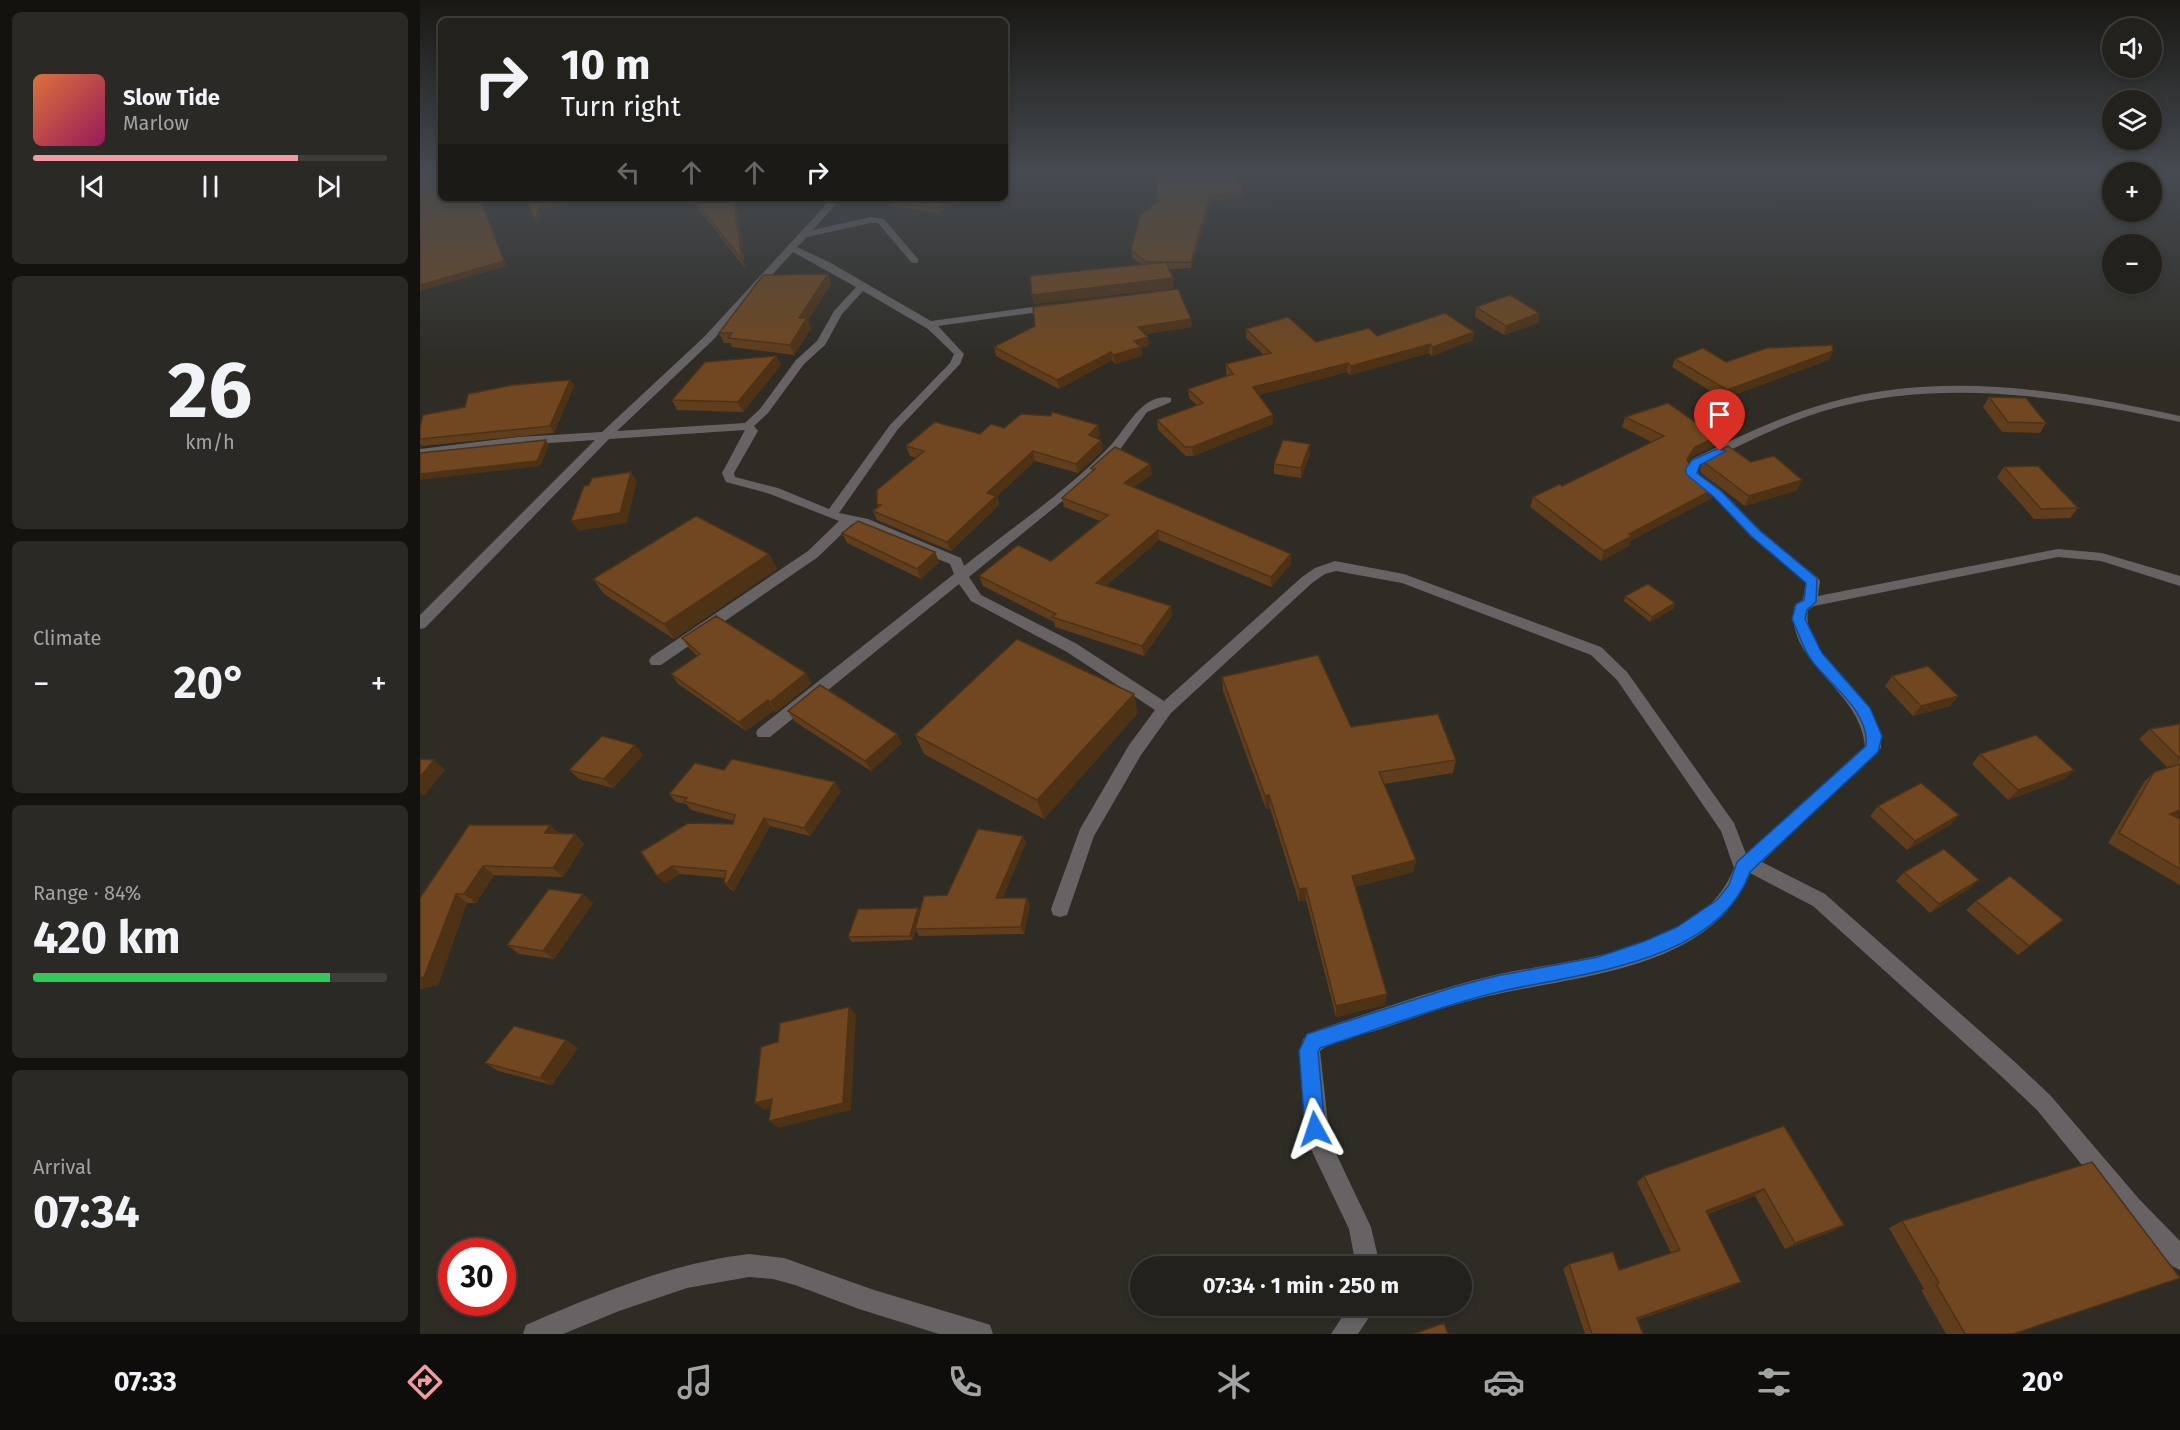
<!DOCTYPE html>
<html lang="en">
<head>
<meta charset="utf-8">
<style>
	body { margin:0; font-family:"Fira Sans",sans-serif; background:#2a2925; color:#f1f3f6; height:100vh; display:flex; flex-direction:column; font-size:22px; white-space:nowrap }
	* { box-sizing:border-box; margin:0 }
	p { font-size:20px; color:#a2a3a3 }
	.icon { flex:none; width:33px; height:33px; fill:none; stroke:currentColor; stroke-width:2; stroke-linecap:round; stroke-linejoin:round }
	.map { position:relative; flex:1; overflow:hidden }
	.sheet { display:flex; flex-direction:column; gap:12px; padding:12px; background:#13120f; width:420px }
	.sheet>* { flex:none }
	.hud { position:absolute; left:18px; top:18px; width:570px; height:183px; border-radius:9px; box-shadow:0 3px 9px #0003,0 0 0 2px #3f3e3b; background:#22211c; color:#f1f3f6; overflow:hidden }
	.fabs { position:absolute; left:1682px; top:18px; display:grid; gap:12px }
	.fabs a { display:grid; place-items:center; width:60px; height:60px; border-radius:50%; background:#22211c; box-shadow:0 3px 9px #0003,0 0 0 2px #3f3e3b; font-size:30px }
	.speed { position:absolute; left:18px; top:1238px; display:flex; gap:12px; font-size:30px; font-weight:700; text-align:center }
	.speed>* { display:grid; place-content:center; width:78px; height:78px; border-radius:50%; background:#22211c; box-shadow:0 3px 9px #0003,0 0 0 2px #3f3e3b; line-height:1 }
	.speed .limit { border:9px solid #d22; background:#fff; color:#111 }
	.pin { position:absolute; display:grid; place-items:center; width:51px; height:51px; color:#fff; margin:-62px -26px; border-radius:50% 50% 50% 0; rotate:-45deg; box-shadow:0 0 6px #0007 }
	.pin .icon { rotate:45deg }
	.me { position:absolute; width:66px; margin:-33px; rotate:355deg; stroke-linejoin:round; filter:drop-shadow(0 0 4px #0008) }
	.turn { display:flex; align-items:center; gap:21px; height:126px; padding:0 24px; font-size:27px }
	.turn .icon { width:78px; height:78px; stroke-width:2.5 }
	.turn b { display:block; font-size:42px; line-height:51px }
	.lanes { display:flex; align-items:center; height:57px; padding:0 24px; background:#0003; justify-content:center; gap:30px; direction:ltr }
	.lanes .off { opacity:.35 }
	.big { font-size:45px; font-weight:700; line-height:1.1 }
	.sheet .tile { flex:1; display:flex; flex-direction:column; justify-content:center; gap:9px; min-width:0; padding:0 21px; border-radius:9px; background:#2a2925 }
	.sheet .dial { align-items:center; gap:0 }
	.dial b { font-size:78px; line-height:1 }
	.song { display:flex; align-items:center; gap:18px }
	.cover { width:72px; height:72px; border-radius:9px; background:linear-gradient(135deg,hsl(20 70% 55%),hsl(330 70% 35%)) }
	.played { height:6px; border-radius:3px; background:linear-gradient(90deg,#f49aa2 75%,#3f3e3b 75%) }
	.keys { display:flex; justify-content:space-around; direction:ltr }
	.heat { display:flex; justify-content:space-between; align-items:center; font-size:33px; direction:ltr }
	.charge { height:9px; border-radius:4px; background:linear-gradient(90deg,#34c759 84%,#3f3e3b 0) }
	.trip { position:absolute; left:710px; top:1256px; width:342px; height:60px; border-radius:30px; background:#22211c; box-shadow:0 3px 9px #0003,0 0 0 2px #3f3e3b; font-weight:700; line-height:60px; text-align:center }
	.menu { display:flex; height:96px; justify-content:space-around; align-items:center; background:#0e0d0b; color:#a2a3a3 }
	.menu .icon { width:42px; height:42px }
	.menu .on { color:#f49aa2 }
	.menu b { font-size:27px; color:#f1f3f6 }
	main { display:flex; flex:1; min-height:0 }
	.map>svg:first-child { display:block }
	.lines { fill:none; stroke-linecap:round; stroke-linejoin:round }
	.minor { fill:#676364; fill-rule:evenodd }
	.wall { fill:#603d1c }
	.shaded-wall { fill:#4e3216 }
	.building { fill:#704720; stroke:#4e3216; stroke-width:1.5 }
	.route { fill:#1a73e8; stroke:#114b97; stroke-width:1.5 }
</style>
</head>
<body>
<main>
<section class="sheet">
<div class="tile">
<div class="song"><i class="cover"></i><div><b>Slow Tide</b><p>Marlow</p></div></div>
<div class="played"></div>
<div class="keys"><svg class="icon" aria-label="previous" viewBox="0 0 24 24"><path d="M18 5L8 12l10 7zM5 5v14"/></svg><svg class="icon" aria-label="pause" viewBox="0 0 24 24"><path d="M8 5v14M16 5v14"/></svg><svg class="icon" aria-label="next" viewBox="0 0 24 24"><path d="M6 5l10 7-10 7zM19 5v14"/></svg></div>
</div>
<div class="tile dial"><b>26</b><p>km/h</p></div>
<div class="tile"><p>Climate</p>
<div class="heat"><a>−</a><b class="big">20°</b><a>+</a></div>
</div>
<div class="tile"><p>Range · 84%</p><b class="big">420 km</b><div class="charge"></div></div>
<div class="tile"><p>Arrival</p><b class="big">07:34</b></div>
</section>
<div class="map">
<svg width="1760" height="1334" viewBox="0 0 1760 1334">
	<rect width="100%" height="100%" fill="#2e2c25"/>
	<g class="lines">
		<!-- minor -->
		<path class="minor" d="M412,198H421L393,230L451,217L464,219L498,259V263H492L458,223H451L387,237L377,247L409,262L511,321L633,304L638,307L633,310L518,326L544,354L540,364L478,429L419,513L448,519L541,558L544,566C593,527 647,491 690,446C706,430 722,392 751,398V402L727,412L699,451L662,485L549,577L561,595L657,644L744,701L882,577L895,568L915,561L984,574L1181,647L1207,672L1314,823L1326,854L1445,746C1441,690 1365,662 1374,607L1383,599L1386,582L1330,536L1294,497L1270,479L1265,468L1272,459C1317,438 1363,415 1411,402C1526,370 1646,391 1760,416V422C1648,398 1532,378 1418,407C1370,419 1325,443 1280,465L1277,468L1279,474L1302,491L1340,530L1398,578L1400,581L1398,596L1638,549L1682,553L1760,576V586L1681,561L1638,557L1394,606L1388,610C1381,654 1447,687 1459,730C1461,735 1461,742 1461,748L1342,862L1405,894L1595,1062L1631,1096L1719,1199L1760,1241V1270L1752,1266L1703,1215L1617,1110L1581,1076L1393,906L1330,873C1293,968 1163,975 1078,994C1039,1002 1002,1015 964,1028C947,1034 913,1040 900,1051L910,1141L951,1227L960,1266H936L929,1229L888,1143L879,1058L883,1039L897,1030C953,1012 1009,991 1067,977C1144,958 1280,956 1314,868L1301,831L1197,680L1171,655L982,583L916,571L905,574L892,583L751,713L721,755L674,836L649,909L647,915L640,917L633,915L631,909L660,829L709,745L735,710L647,652L551,601L539,584L350,737H338L336,733L338,729L534,574L530,564L432,524L398,557L241,665H231L229,661L231,657L388,551L419,521L350,494L306,482L302,473L325,430L189,439L5,628L0,629V615L175,440L99,445L0,457V449L99,437L182,432L284,337ZM373,252L436,287L414,311L397,341L376,360L340,409L325,423L197,431L292,341ZM443,291L508,329L534,354L530,363L470,425L409,509L358,488L315,477L314,473L338,431L334,426L348,413L384,364L405,345L422,314Z
			M329,1254L364,1258L454,1290L561,1322L570,1325L573,1334H519L439,1309L375,1285L353,1279L329,1277L267,1288L199,1311L143,1334H103L106,1325C178,1294 251,1263 329,1254Z
			M930,1305H957L938,1334H911Z"/>
	</g>
	<!-- wall -->
	<path class="wall" d="M619,172H645L638,176Z
		M817,179L824,192L825,198L791,202L771,268L749,269L754,288L614,304L612,295L722,265L712,257L711,250Z
		M271,198H316L325,268L273,202Z
		M476,198H548L517,213L472,206L470,202Z
		M411,284L388,320L391,328L374,355L312,347L310,343H304L299,333Z
		M1056,307L1119,313L1118,323L1084,335L1055,317Z
		M772,327L726,334L729,345L721,348L722,356L695,364L692,360L639,389L576,356L574,347Z
		M826,329L896,342L957,336L1054,332L1053,340L1012,356L1009,353L930,375L927,372L839,395L853,415V424L773,456H766L738,430L737,420L777,405L769,398L768,389L808,376L806,374V364L844,355L826,338Z
		M356,356L361,365L323,412L257,410L252,400Z
		M1255,359L1306,362L1409,360L1303,399L1252,367Z
		M150,380L154,386L134,433L2,446L0,444V428L45,407Z
		M1569,397L1626,423L1620,433L1582,432L1563,407Z
		M1205,417L1296,437L1292,447L1271,457L1268,462L1272,471L1296,488L1292,498L1210,541L1209,546L1181,561L1110,507L1113,497L1142,486L1232,442L1202,427Z
		M560,434L680,435L676,438L681,440L683,450L658,473L615,461L577,496L579,505L531,551L457,520L453,511L458,507L457,504L496,458L490,456L486,446Z
		M890,454L881,478L854,474V464Z
		M1283,459L1331,462L1378,490L1325,506L1281,473L1280,469Z
		M1584,467L1658,508L1650,518L1614,519L1577,477Z
		M671,468L732,474L714,487L871,554V564L851,587L739,540L686,586L752,616L724,656L635,627L634,622L563,586L559,576L631,561L680,521L644,507L642,498L672,471Z
		M422,533L515,552L519,562L501,579L427,543Z
		M349,554L357,569L254,639L184,594L173,579Z
		M1205,596L1255,603L1253,609L1230,622L1204,601Z
		M262,638L392,683L356,712L354,710L326,731L258,684L251,674L277,656L269,648Z
		M1472,676L1538,696L1530,706L1493,716L1465,686Z
		M802,677L931,727L1036,760L1033,773L964,784L996,860L993,872L935,887L965,1005L916,1017L886,900L879,902L850,808L846,809L803,691Z
		M368,711L482,743L451,771L374,721Z
		M718,713L624,819L504,754L495,735Z
		M1760,724V816L1757,817L1760,819V885L1688,843L1724,782L1734,772L1748,768L1719,739L1730,729Z
		M215,745L223,755L193,788L159,779L149,770Z
		M1560,754L1654,770L1644,779L1588,800L1552,764Z
		M304,770L421,791L390,836L350,826L314,891L311,890L304,882L305,878L260,874L245,883L237,876L313,824L314,821L271,810L266,804L256,802L249,794Z
		M1458,806L1539,815L1530,825L1487,850L1450,816Z
		M49,825L155,834L164,844L143,877L74,875L56,903H47L18,985L0,989V898Z
		M603,836L606,843L582,898L610,904L604,934L499,936L496,930L493,940L432,942L428,937L500,911L527,895Z
		M1484,872L1549,889L1510,913L1476,881Z
		M163,894L173,903L134,959L99,954L87,945Z
		M1556,901L1643,920L1598,955L1546,910Z
		M146,1040L158,1048L132,1085L78,1071L65,1063Z
		M1364,1126L1413,1231L1365,1249L1335,1196L1288,1214L1312,1287L1218,1320L1223,1334H1165L1143,1269L1149,1264L1199,1270L1251,1253L1217,1182L1224,1176Z
		M1482,1221L1593,1334H1526L1501,1290L1504,1289L1469,1228Z"/>
	<!-- shaded-wall -->
	<path class="shaded-wall" d="M638,172H645L638,176Z
		M817,172H825L815,180V174Z
		M824,192L825,198L791,202L771,268V262L790,196Z
		M60,198H61L87,266L0,291V285Z
		M150,198H168L122,211L118,225L115,220L120,207Z
		M313,198H316L325,268L322,260Z
		M538,198H548L517,213L516,208Z
		M408,274L411,284L388,320L391,328L374,355L370,345L379,318Z
		M753,278L754,288L614,304L612,295Z
		M1119,313L1118,323L1084,335L1086,326Z
		M771,319L772,327L719,335L718,327Z
		M1054,332L1053,340L1012,356L1013,347Z
		M728,337L729,345L721,348L722,356L695,364L693,355L714,341Z
		M1010,344L1009,353L930,375L931,366Z
		M1413,351L1409,360L1303,399L1307,390Z
		M691,352L692,360L639,389L637,380Z
		M356,356L361,365L323,412L318,402Z
		M928,363L927,372L833,396V387Z
		M150,380L154,386L134,433L130,426Z
		M853,415V424L773,456L772,447Z
		M678,425L680,435L670,444L669,435Z
		M1296,437L1292,447L1271,457L1263,469L1267,459L1275,447Z
		M126,440L129,445L120,466L0,480V474Z
		M681,440L683,450L658,473L656,464Z
		M890,444V454L881,478V468Z
		M613,451L615,461L577,496L579,505L531,551L527,542L567,493Z
		M730,464L732,474L706,492L704,483Z
		M211,472L217,482L207,523L159,531L151,521Z
		M1382,480L1378,490L1325,506L1329,496Z
		M1296,488L1292,498L1210,541L1209,546L1181,561L1184,551L1209,534Z
		M738,530L739,540L678,593L676,583Z
		M515,552L519,562L501,579L497,569Z
		M349,554L357,569L254,639L244,624Z
		M871,554V564L851,587V577Z
		M1255,603L1253,609L1230,622L1232,617Z
		M751,606L752,616L724,656L722,646Z
		M386,673L392,683L356,712L350,702Z
		M714,694L718,713L624,819L617,800Z
		M1538,696L1530,706L1493,716L1501,706Z
		M348,700L354,710L326,731L319,722Z
		M477,734L482,743L451,771L445,761Z
		M215,745L223,755L193,788L184,779Z
		M14,760L25,770L4,796L0,792V777Z
		M1654,770L1644,779L1588,800L1598,790Z
		M415,782L421,791L390,836L384,828Z
		M849,795L850,808L846,809L845,796Z
		M1760,810V816L1739,823L1750,814Z
		M1539,815L1530,825L1487,850L1495,841Z
		M344,818L350,826L314,891L307,884Z
		M130,825L140,834L125,833Z
		M155,834L164,844L143,877L133,868Z
		M603,836L606,843L580,905L576,898Z
		M996,860L993,872L931,888L932,876Z
		M63,866L74,875L56,903L44,894Z
		M252,866L260,874L245,883L237,876Z
		M1559,880L1549,889L1510,913L1519,904Z
		M886,888V900L879,902V889Z
		M36,894L47,903L18,985L0,989V978Z
		M163,894L173,903L134,959L123,951Z
		M607,898L610,904L604,934L601,927Z
		M498,908L501,912L495,929L496,930L493,940L490,936Z
		M967,994L965,1005L916,1017V1006Z
		M429,1007L436,1014L431,1110L358,1128L349,1121Z
		M146,1040L158,1048L132,1085L120,1078Z
		M352,1099L360,1106L344,1110L335,1103Z
		M1344,1189L1335,1196L1278,1217L1286,1211Z
		M1424,1225L1413,1231L1365,1249L1375,1243Z
		M1321,1282L1312,1287L1210,1323L1217,1318Z"/>
	<!-- building -->
	<path class="building" d="M0,172H21V198H60L84,261L0,285Z
		M736,172H817L815,174L824,192L790,196L771,262H726L711,250L720,215L738,201Z
		M105,198H150L120,207L115,220Z
		M273,198H313L322,260Z
		M476,198H538L516,208L470,202Z
		M746,262L753,278L612,295L610,276Z
		M408,274L379,318H387L370,345L308,338L312,333H299L343,275Z
		M758,289L771,319L718,327L728,337L714,341L721,347L693,355L691,352L637,380L574,347L615,326L613,307Z
		M1090,295L1119,313L1086,326L1056,307Z
		M1025,313L1054,332L1013,347L1010,344L931,366L928,363L833,387L853,415L772,447H765L737,420L783,403L768,389L813,374L806,364L851,353L826,329L868,317L896,342L949,328L957,336Z
		M1412,345L1413,351L1307,390L1255,359L1283,348L1306,362L1347,348Z
		M356,356L318,402L252,400L285,362Z
		M150,380L130,426L0,439V428L3,415L45,407L48,394L92,385Z
		M1569,397L1606,398L1626,423L1588,422Z
		M1248,403L1296,437L1275,447L1267,459L1272,471L1296,488L1209,534L1212,536L1184,551L1113,497L1140,484L1142,486L1244,436L1205,417Z
		M632,412L678,425L669,435L681,440L656,464L613,451L567,493L576,496L527,542L453,511L461,505L457,504V490L504,451L486,446L515,422L560,434L571,424L584,428L601,414L631,416Z
		M126,440L117,461L0,474V453Z
		M863,440L890,444L881,468L854,464Z
		M1308,446L1331,462L1354,456L1382,480L1329,496L1285,463L1283,459Z
		M695,447L730,464L704,483L871,554L851,577L738,530L676,583L751,606L722,646L632,617L636,614L559,576L598,545L631,561L688,515L642,498L675,469L671,468Z
		M1618,466L1658,508L1621,509L1584,467Z
		M211,472L200,513L151,521L164,486L169,485L172,478Z
		M276,516L349,554L244,624L173,579Z
		M438,521L515,552L497,569L422,533Z
		M1228,584L1255,603L1232,617L1205,596Z
		M296,616L386,673L350,702L348,700L319,722L251,674L280,654L262,638Z
		M597,639L714,694L617,800L495,735Z
		M898,655L931,727L1018,714L1036,760L959,772L996,860L932,876L967,994L916,1006L886,888L879,889L849,795L845,796L802,677Z
		M1508,666L1538,696L1501,706L1472,676Z
		M400,685L477,734L445,761L368,711Z
		M1760,724V759L1730,729Z
		M1616,735L1654,770L1598,790L1560,754Z
		M182,736L215,745L184,779L149,770Z
		M0,759L14,760L0,777Z
		M312,759L415,782L384,828L344,818L307,884L304,882L306,871L252,866L237,876L221,852L268,823L313,824L315,815L264,801L267,798L249,794L275,763L304,770Z
		M1760,764V810L1750,814L1760,819V869L1699,833L1734,772Z
		M1501,783L1539,815L1495,841L1458,806Z
		M49,825H130L125,833L155,834L133,868L63,866L44,894H36L4,977L0,978V898Z
		M558,829L603,836L576,898H607L601,927L495,929L504,896L527,895Z
		M1524,849L1559,880L1519,904L1484,872Z
		M1590,876L1643,920L1609,946L1556,901Z
		M129,889L163,894L123,951L87,945Z
		M498,908L490,936L428,937L438,909Z
		M429,1007L423,1103L349,1121L352,1099L335,1103L341,1047L358,1042L360,1023Z
		M94,1026L146,1040L120,1078L65,1063Z
		M1364,1126L1424,1225L1375,1243L1344,1189L1286,1211L1321,1282L1217,1318L1223,1334H1172L1149,1264L1193,1252L1199,1270L1260,1250L1224,1176Z
		M1672,1162L1760,1278L1593,1334H1545L1516,1284L1519,1283L1482,1221Z
		M1024,1323L1028,1334H994Z"/>
	<!-- sky -->
	<linearGradient id="sky" x2="0" y2="1"><stop stop-color="#191814"/><stop offset="0.48" stop-color="#464b51"/><stop offset="1" stop-color="#464b51" stop-opacity="0"/></linearGradient>
	<rect width="1760" height="359" fill="url(#sky)"/>
	<!-- route -->
	<path class="route" d="M1297,449L1306,451L1280,465L1277,473L1302,492L1339,530L1397,578L1396,602L1387,610L1385,619L1402,653L1450,708L1462,736L1458,752L1330,872C1297,965 1156,973 1074,993C1015,1008 958,1029 900,1048L898,1052L905,1129L902,1136L895,1139L888,1136L885,1129L879,1051L887,1034L1034,987L1076,976L1178,957L1225,941L1257,927L1297,900L1309,885L1317,862L1446,746C1450,712 1411,686 1392,661C1383,649 1378,632 1372,619L1376,604L1384,600L1386,583L1331,536L1294,497L1266,474V468L1272,460Z"/>
</svg>
<div class="fabs">
<a><svg class="icon" aria-label="sound" viewBox="0 0 24 24"><path d="M4 9h4l5-4v14l-5-4H4zM17 9q2 3 0 6"/></svg></a>
<a><svg class="icon" aria-label="layers" viewBox="0 0 24 24"><path d="M12 4l9 5-9 5-9-5zM3 14l9 5 9-5"/></svg></a>
<a>+</a>
<a>−</a>
</div>
<div class="speed"><div class="limit">30</div></div>
<div class="pin" style="left:1300px;top:451px;background:#d93025"><svg class="icon" aria-label="arrive" viewBox="0 0 24 24"><path d="M6 21V4h12l-3 4 3 4H6"/></svg></div>
<svg class="me" style="left:895px;top:1129px" viewBox="-20 -20 40 40"><path d="M0-17L14 15 0 8-14 15z" fill="#1a73e8" stroke="#fff" stroke-width="4"/></svg>
<div class="trip">07:34 · 1 min · 250 m</div>
<div class="hud">
<div class="turn"><svg class="icon" aria-label="right" viewBox="0 0 24 24"><path d="M7 20v-9h11M14 6l5 5-5 5"/></svg><div><b>10 m</b>Turn right</div></div>
<div class="lanes"><svg class="icon off" aria-label="left" viewBox="0 0 24 24"><path d="M17 20v-9H6M10 6l-5 5 5 5"/></svg><svg class="icon off" aria-label="ahead" viewBox="0 0 24 24"><path d="M12 20V5M6 11l6-6 6 6"/></svg><svg class="icon off" aria-label="ahead" viewBox="0 0 24 24"><path d="M12 20V5M6 11l6-6 6 6"/></svg><svg class="icon" aria-label="right" viewBox="0 0 24 24"><path d="M7 20v-9h11M14 6l5 5-5 5"/></svg></div>
</div>
</div>
</main>
<nav class="menu">
<b>07:33</b>
<svg class="icon on" aria-label="directions" viewBox="0 0 24 24"><path d="M12 3l9 9-9 9-9-9zM9 14v-3h6M13 9l2 2-2 2"/></svg>
<svg class="icon" aria-label="music" viewBox="0 0 24 24"><path d="M9 18V5l10-2v13"/><circle cx="6" cy="18" r="3"/><circle cx="16" cy="16" r="3"/></svg>
<svg class="icon" aria-label="phone" viewBox="0 0 24 24"><path d="M5 4h4l2 5-3 2q2 4 5 5l2-3 5 2v4C11 20 4 13 5 4z"/></svg>
<svg class="icon" aria-label="climate" viewBox="0 0 24 24"><path d="M12 3v18M4 7l16 10M4 17L20 7"/></svg>
<svg class="icon" aria-label="car" viewBox="0 0 24 24"><path d="M5 17H2v-5l4-1 3-4h7l3 4 3 1v5h-3M9 17h6M6 11h13"/><circle cx="7" cy="17" r="2"/><circle cx="17" cy="17" r="2"/></svg>
<svg class="icon" aria-label="filters" viewBox="0 0 24 24"><path d="M4 7h16M4 17h16"/><circle cx="9" cy="7" r="2"/><circle cx="15" cy="17" r="2"/></svg>
<b>20°</b>
</nav>
</body>
</html>
